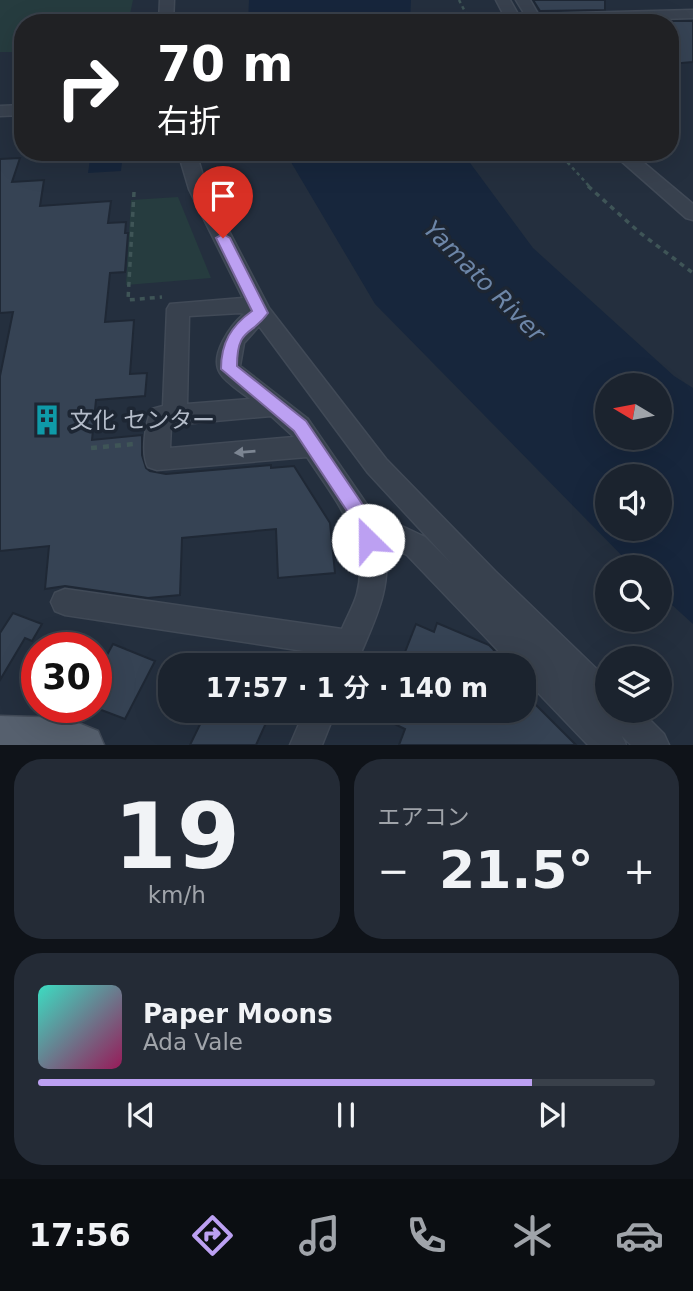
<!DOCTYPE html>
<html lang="ja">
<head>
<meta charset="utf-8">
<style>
	body { margin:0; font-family:"DejaVu Sans","Noto Sans JP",sans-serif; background:#242b36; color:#f1f3f6; height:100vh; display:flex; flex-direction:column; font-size:26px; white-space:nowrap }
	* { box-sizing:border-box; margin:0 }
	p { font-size:23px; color:#a0a4aa }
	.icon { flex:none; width:38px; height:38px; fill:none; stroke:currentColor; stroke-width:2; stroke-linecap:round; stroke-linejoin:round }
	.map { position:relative; height:745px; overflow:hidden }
	.drawer { display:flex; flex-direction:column; gap:14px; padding:14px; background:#0f1319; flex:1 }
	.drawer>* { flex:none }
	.guide { position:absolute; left:14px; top:14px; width:665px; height:147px; border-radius:28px; box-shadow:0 7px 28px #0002,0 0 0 2px #39404a; background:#202124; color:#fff; overflow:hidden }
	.needle { width:46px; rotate:280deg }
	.tools { position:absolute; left:595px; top:373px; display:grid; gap:14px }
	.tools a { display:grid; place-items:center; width:77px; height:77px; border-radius:50%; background:#1b232e; box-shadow:0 7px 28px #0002,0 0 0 2px #39404a; font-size:35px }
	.speed { position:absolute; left:21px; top:632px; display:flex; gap:14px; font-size:35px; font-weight:700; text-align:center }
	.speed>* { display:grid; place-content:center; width:91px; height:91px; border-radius:50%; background:#1b232e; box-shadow:0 7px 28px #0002,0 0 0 2px #39404a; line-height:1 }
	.speed .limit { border:10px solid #d22; background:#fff; color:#111 }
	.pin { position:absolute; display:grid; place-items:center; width:60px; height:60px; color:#fff; margin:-72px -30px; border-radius:50% 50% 50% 0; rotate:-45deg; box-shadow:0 0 7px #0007 }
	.pin .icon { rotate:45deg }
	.me { position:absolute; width:77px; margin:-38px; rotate:337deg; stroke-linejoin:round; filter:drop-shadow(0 0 5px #0008) }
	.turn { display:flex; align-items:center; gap:24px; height:147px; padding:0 28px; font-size:32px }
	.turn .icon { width:91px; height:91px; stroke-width:2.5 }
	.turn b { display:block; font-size:49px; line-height:60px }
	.big { font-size:52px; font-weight:600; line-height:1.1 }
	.drawer .card { flex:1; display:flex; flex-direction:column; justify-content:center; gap:10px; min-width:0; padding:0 24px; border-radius:28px; background:#242b36 }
	.drawer .dial { align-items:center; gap:0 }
	.dial b { font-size:91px; line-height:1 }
	.song { display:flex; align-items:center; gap:21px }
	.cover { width:84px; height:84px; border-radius:10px; background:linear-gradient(135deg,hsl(170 70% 55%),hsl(330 70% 35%)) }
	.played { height:7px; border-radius:4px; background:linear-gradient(90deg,#bca0f2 80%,#39404a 80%) }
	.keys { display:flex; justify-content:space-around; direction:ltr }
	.heat { display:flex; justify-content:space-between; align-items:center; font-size:38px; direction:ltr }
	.drawer .tiles { flex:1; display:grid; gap:14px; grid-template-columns:1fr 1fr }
	.card:last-child { grid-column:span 2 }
	.trip { position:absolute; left:158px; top:653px; width:378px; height:70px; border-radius:28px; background:#1b232e; box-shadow:0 7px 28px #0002,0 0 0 2px #39404a; font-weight:600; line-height:70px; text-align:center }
	.dock { display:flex; height:112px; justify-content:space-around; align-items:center; background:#0b0e12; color:#a0a4aa }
	.dock .icon { width:49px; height:49px }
	.dock .selected { color:#bca0f2 }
	.dock b { font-size:32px; color:#f1f3f6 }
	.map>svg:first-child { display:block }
	.green { fill:#263c3f }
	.water { fill:#17263c; fill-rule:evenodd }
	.building { fill:#364354; stroke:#1f2835; stroke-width:2 }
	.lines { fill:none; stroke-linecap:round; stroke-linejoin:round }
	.minor-casing { stroke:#414a57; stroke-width:3 }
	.major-casing { stroke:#414a57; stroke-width:3 }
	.path-far2 { stroke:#3f5557; stroke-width:2.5; stroke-dasharray:3.5 3.5; stroke-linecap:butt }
	.path-far1 { stroke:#3f5557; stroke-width:3.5; stroke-dasharray:5 5; stroke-linecap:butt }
	.path { stroke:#3f5557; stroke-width:4.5; stroke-dasharray:6 6; stroke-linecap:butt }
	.minor { fill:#38414e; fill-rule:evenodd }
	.major { fill:#56606e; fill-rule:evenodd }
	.oneway { fill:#7c8592 }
	.route { fill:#bca0f2; stroke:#7a689d; stroke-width:2 }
	.labels { text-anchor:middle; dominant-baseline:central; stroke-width:7; stroke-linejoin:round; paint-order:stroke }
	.poi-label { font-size:23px; fill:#b4bcc9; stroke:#1d2633; text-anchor:start }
	.water-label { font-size:24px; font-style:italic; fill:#6d86a8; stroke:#1d2633 }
</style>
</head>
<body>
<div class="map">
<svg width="693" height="745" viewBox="0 0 693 745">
	<rect width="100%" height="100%" fill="#242f3e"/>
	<!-- green -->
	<path class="green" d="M0,0H133L128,23H23V52H0Z
		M178,197L211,278L126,285L131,200Z"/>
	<!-- water -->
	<path class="water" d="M249,0H411L410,23H248Z
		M91,152H123L121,171L88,173Z
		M285,152H462L533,248L674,376L693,388V624L660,594V567H633L375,304ZM607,385H660V438H607ZM607,476H660V528H607Z"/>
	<!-- building -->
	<path class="building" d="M533,0H605V10L540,11Z
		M668,21H693V62L670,64V23Z
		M20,158L12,182L44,180L40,206L111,201L108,223L126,222L125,233H128L125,272L110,273L105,322L134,320L130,374L147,373L145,396L96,400L92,440L142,435V455L146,468L150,471L166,474L271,465V468L294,466L330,523L335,573L278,578L276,529L182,538L180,595L148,598L65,586L45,589L49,546L0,551V376L13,312L0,313V159Z
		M13,613L42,624L32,641L25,638L0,680V633Z
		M437,623L489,645L494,650L488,665H400L416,624L434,632Z
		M113,644L155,661L125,719L96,708V675Z
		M523,692L576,745H399L405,729L366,710H523Z
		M207,710H272L256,745H190Z"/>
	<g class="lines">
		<!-- minor casing -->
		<g class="minor-casing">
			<path id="minor" d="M160,0H174L173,23H159Z
				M496,0H510L523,23H508Z
				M516,0H530L538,14L693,10V18L530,23Z
				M23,105V115L0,116V106Z
				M178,152H196L207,189L269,308L386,459L495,571L607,679V710H640L664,734L669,745H631L622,736L626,745H588L523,677V665H512L407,555L383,543C395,586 372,625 356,665H326L330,655L65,615L55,611L51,602L55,593L65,589L342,629C347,617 354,605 357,594C371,541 334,498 307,457L157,470L148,467C141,454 145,423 152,409L163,406L167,309L170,304L243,298L189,189ZM240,313L244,314C231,325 209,355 220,373C226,383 240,391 250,399L187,404L189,316ZM259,326L368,473L453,565L425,537L372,512L308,419L240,366L244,343ZM271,416L294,437L170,448L171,425Z
				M611,152H631L693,204V220L686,218Z
				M305,710H336L322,745H290Z"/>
		</g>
		<!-- major casing -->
		<g class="major-casing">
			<path id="major" d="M0,716L66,718L98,731L104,745H0Z"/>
		</g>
		<!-- path-far2 -->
		<path class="path-far2" d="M459,0L471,23
			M558,152L590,187"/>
		<!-- path-far1 -->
		<path class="path-far1" d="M588,186L639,232L693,273
			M134,192L128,300L162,297"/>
		<!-- path -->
		<path class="path" d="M91,448L134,444"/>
		<!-- minor -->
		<use href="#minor" class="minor"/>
		<!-- major -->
		<use href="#major" class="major"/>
	</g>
	<!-- one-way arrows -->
	<defs><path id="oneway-solid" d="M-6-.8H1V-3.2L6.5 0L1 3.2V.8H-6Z" transform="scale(1.75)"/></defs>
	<use class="oneway" href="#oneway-solid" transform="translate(245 452) rotate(175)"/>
	<!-- route -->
	<path class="route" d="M223,234L230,238L268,313C251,337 237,327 237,366L306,421L369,514L378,540L375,546L368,549L362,546L355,523L294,431L221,369C221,343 231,326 252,311L216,238Z"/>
	<!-- icons -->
	<defs>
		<g id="building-bare" transform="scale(2.415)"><path d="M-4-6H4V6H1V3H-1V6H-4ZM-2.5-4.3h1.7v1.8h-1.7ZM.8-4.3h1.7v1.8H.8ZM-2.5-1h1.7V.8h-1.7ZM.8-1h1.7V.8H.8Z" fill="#0f9aa8" stroke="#1d2633" stroke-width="2.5" paint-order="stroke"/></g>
	</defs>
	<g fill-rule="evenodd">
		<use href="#building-bare" x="47" y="420"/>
	</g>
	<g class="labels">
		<!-- poi labels -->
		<g class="poi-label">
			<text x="70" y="420">文化 センター</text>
		</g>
		<!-- water labels -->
		<g class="water-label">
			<text transform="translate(484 281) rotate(45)">Yamato River</text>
		</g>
	</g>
</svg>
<div class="tools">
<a><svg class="needle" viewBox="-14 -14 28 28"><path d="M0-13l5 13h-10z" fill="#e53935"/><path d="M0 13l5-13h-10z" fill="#a0a4aa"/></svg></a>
<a><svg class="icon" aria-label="sound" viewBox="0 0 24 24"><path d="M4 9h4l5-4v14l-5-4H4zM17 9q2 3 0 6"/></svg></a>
<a><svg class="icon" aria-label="search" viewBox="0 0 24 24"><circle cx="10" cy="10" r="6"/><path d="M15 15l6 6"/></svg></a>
<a><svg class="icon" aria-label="layers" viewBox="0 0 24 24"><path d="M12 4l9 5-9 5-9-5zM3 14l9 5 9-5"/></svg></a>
</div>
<div class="speed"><div class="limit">30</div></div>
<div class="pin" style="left:223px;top:238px;background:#d93025"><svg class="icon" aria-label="arrive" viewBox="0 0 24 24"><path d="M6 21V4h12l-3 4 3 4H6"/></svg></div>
<svg class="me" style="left:368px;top:540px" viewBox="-20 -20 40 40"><circle r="19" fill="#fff"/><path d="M0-13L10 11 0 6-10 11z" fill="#bca0f2"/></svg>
<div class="trip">17:57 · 1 分 · 140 m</div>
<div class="guide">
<div class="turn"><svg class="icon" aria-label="right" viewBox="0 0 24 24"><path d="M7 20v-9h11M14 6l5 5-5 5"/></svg><div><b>70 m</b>右折</div></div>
</div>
</div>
<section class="drawer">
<div class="tiles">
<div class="card dial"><b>19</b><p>km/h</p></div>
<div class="card"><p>エアコン</p>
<div class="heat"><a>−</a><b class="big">21.5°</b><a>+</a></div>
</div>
<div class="card">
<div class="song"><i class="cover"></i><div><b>Paper Moons</b><p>Ada Vale</p></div></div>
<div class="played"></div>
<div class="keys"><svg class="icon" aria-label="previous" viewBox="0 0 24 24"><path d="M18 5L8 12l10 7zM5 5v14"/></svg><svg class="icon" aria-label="pause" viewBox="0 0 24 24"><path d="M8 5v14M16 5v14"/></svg><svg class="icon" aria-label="next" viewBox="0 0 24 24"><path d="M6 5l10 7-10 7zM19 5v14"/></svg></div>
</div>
</div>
</section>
<nav class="dock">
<b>17:56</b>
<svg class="icon selected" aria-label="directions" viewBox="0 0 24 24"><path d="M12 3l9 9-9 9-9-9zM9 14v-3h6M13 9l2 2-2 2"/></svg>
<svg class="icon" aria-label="music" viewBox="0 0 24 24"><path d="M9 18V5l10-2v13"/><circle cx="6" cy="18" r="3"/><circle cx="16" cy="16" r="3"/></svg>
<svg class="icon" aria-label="phone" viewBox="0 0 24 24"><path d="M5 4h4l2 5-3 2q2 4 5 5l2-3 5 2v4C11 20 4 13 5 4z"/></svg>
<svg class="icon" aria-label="climate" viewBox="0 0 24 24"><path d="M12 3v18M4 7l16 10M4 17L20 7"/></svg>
<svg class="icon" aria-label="car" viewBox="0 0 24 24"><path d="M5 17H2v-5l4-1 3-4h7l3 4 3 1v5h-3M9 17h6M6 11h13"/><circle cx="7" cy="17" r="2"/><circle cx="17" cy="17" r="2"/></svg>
</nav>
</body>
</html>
